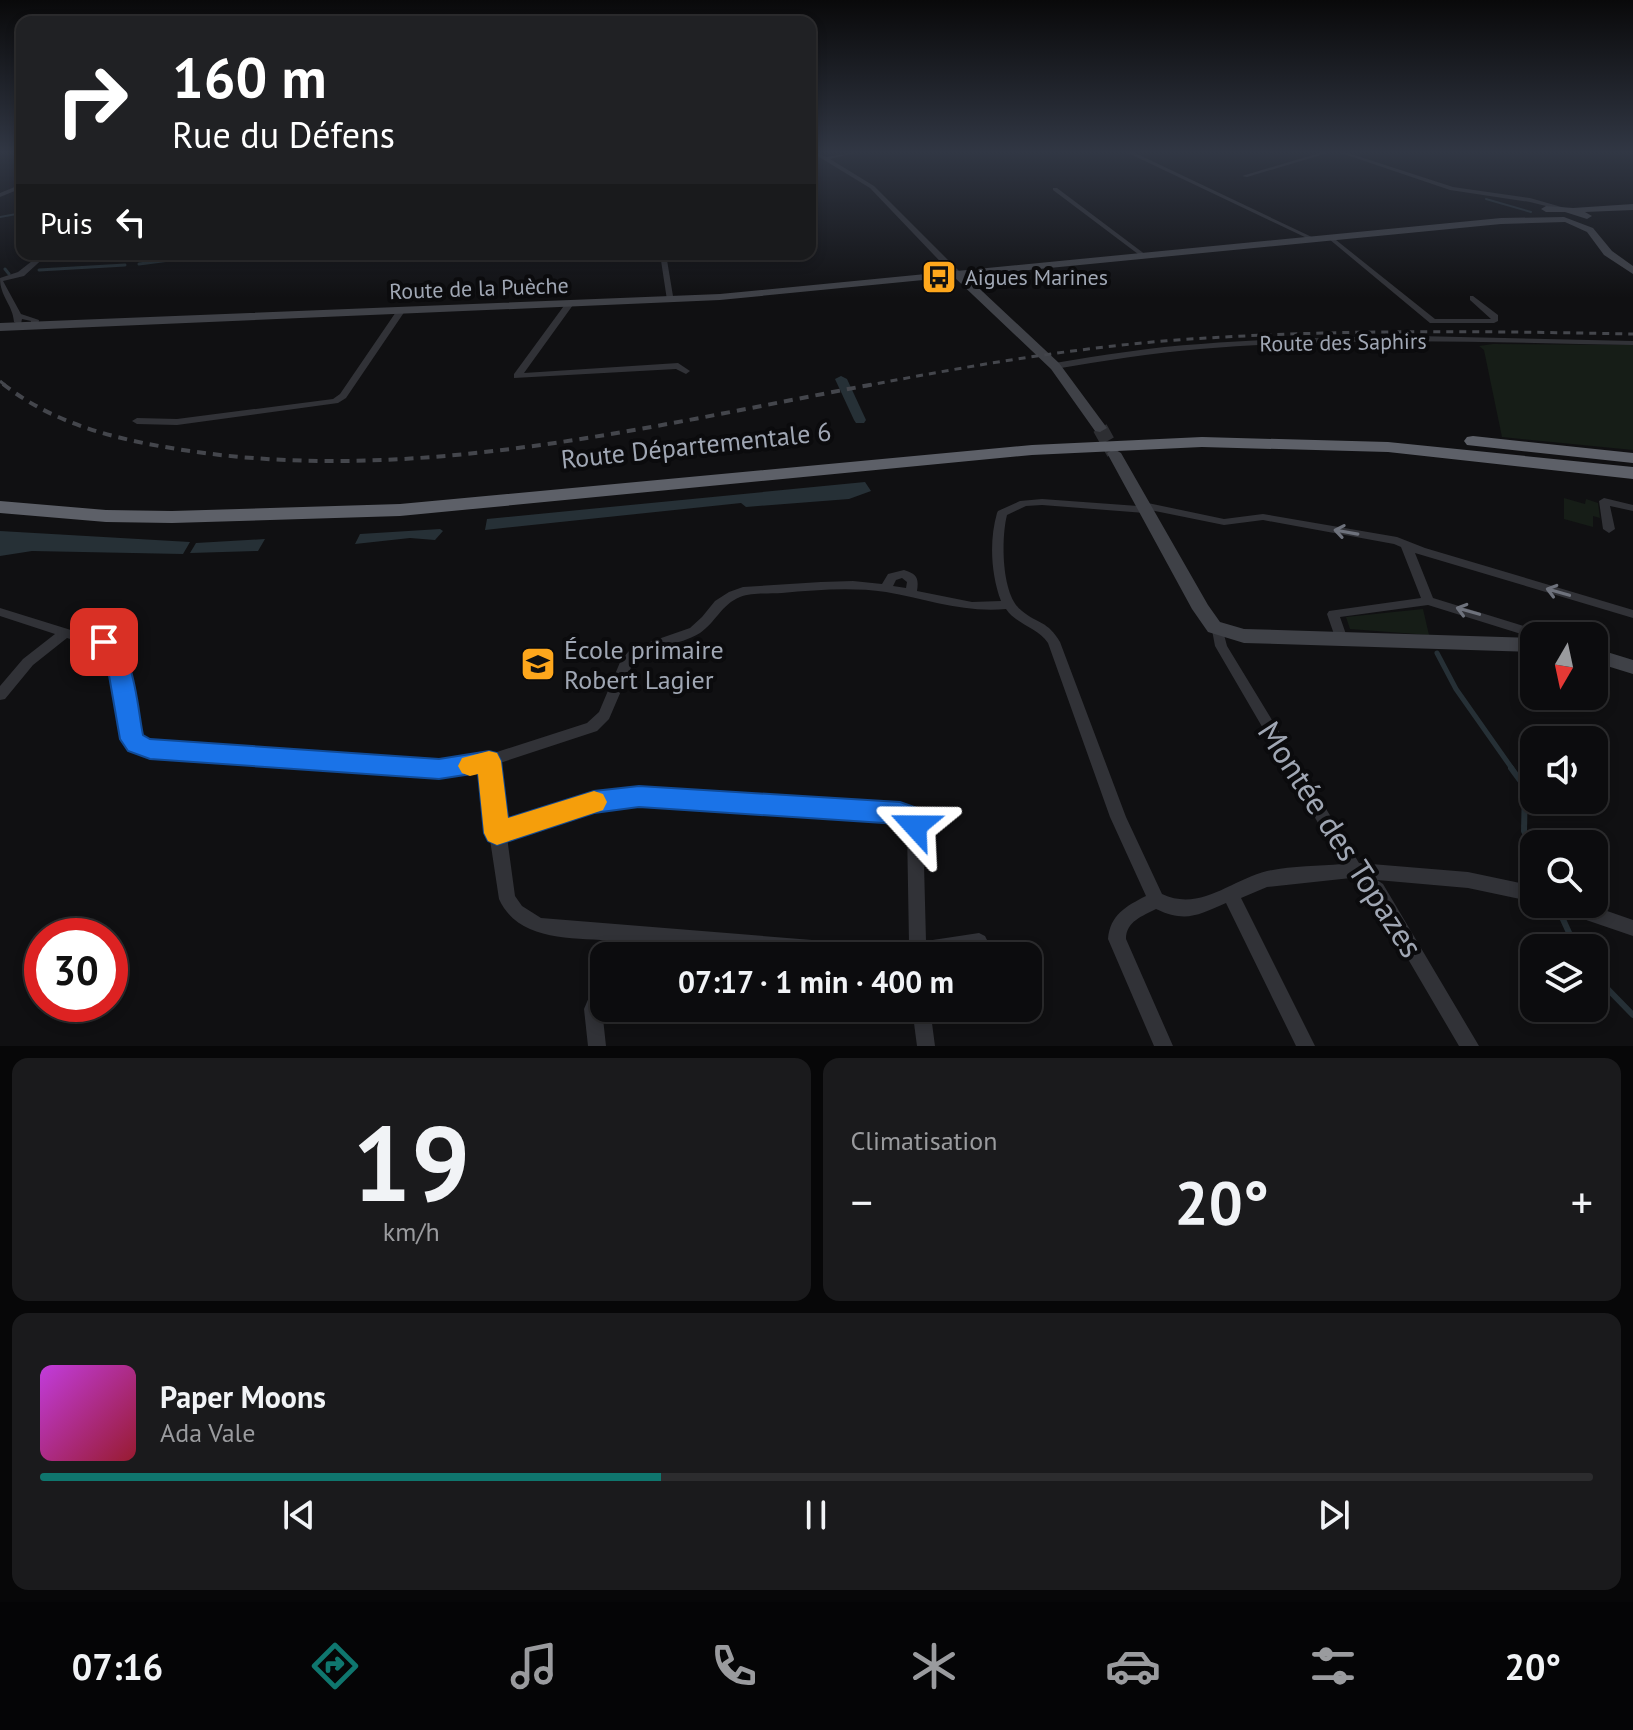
<!DOCTYPE html>
<html lang="fr">
<head>
<meta charset="utf-8">
<style>
	body { margin:0; font-family:"PT Sans",sans-serif; background:#1a1a1c; color:#f1f3f6; height:100vh; display:flex; flex-direction:column; font-size:30px; white-space:nowrap }
	* { box-sizing:border-box; margin:0 }
	p { font-size:26px; color:#9a9b9e }
	.icon { flex:none; width:44px; height:44px; fill:none; stroke:currentColor; stroke-width:2; stroke-linecap:round; stroke-linejoin:round }
	.map { position:relative; height:1046px; overflow:hidden }
	.details { display:flex; flex-direction:column; gap:12px; padding:12px; background:#070708; flex:1 }
	.details>* { flex:none }
	.top-card { position:absolute; left:16px; top:16px; width:800px; height:244px; border-radius:16px; box-shadow:0 4px 12px #0003,0 0 0 2px #2c2c2e; background:#202124; color:#fff; overflow:hidden }
	.needle { width:52px; rotate:189deg }
	.fabs { position:absolute; left:1520px; top:622px; display:grid; gap:16px }
	.fabs a { display:grid; place-items:center; width:88px; height:88px; border-radius:16px; background:#0c0c0e; box-shadow:0 4px 12px #0003,0 0 0 2px #2c2c2e; font-size:40px }
	.speed { position:absolute; left:24px; top:918px; display:flex; gap:16px; font-size:40px; font-weight:700; text-align:center }
	.speed>* { display:grid; place-content:center; width:104px; height:104px; border-radius:50%; background:#0c0c0e; box-shadow:0 4px 12px #0003,0 0 0 2px #2c2c2e; line-height:1 }
	.speed .limit { border:12px solid #d22; background:#fff; color:#111 }
	.pin { position:absolute; display:grid; place-items:center; width:68px; height:68px; color:#fff; margin:-34px; border-radius:16px; box-shadow:0 4px 12px #0006 }
	.me { position:absolute; width:88px; margin:-44px; rotate:294deg; stroke-linejoin:round; filter:drop-shadow(0 0 6px #0008) }
	.turn { display:flex; align-items:center; gap:28px; height:168px; padding:0 24px; font-size:36px }
	.turn .icon { width:104px; height:104px; stroke-width:2.5 }
	.turn b { display:block; font-size:56px; line-height:68px }
	.then { display:flex; align-items:center; height:76px; padding:0 24px; background:#0003; gap:16px; font-size:30px }
	.big { font-size:60px; font-weight:600; line-height:1.1 }
	.details .tile { flex:1; display:flex; flex-direction:column; justify-content:center; gap:12px; min-width:0; padding:0 28px; border-radius:16px; background:#1a1a1c }
	.details .dial { align-items:center; gap:0 }
	.dial b { font-size:104px; line-height:1 }
	.song { display:flex; align-items:center; gap:24px }
	.cover { width:96px; height:96px; border-radius:12px; background:linear-gradient(135deg,hsl(290 70% 55%),hsl(350 70% 35%)) }
	.played { height:8px; border-radius:4px; background:linear-gradient(90deg,#0f766e 40%,#2c2c2e 40%) }
	.keys { display:flex; justify-content:space-around; direction:ltr }
	.heat { display:flex; justify-content:space-between; align-items:center; font-size:44px; direction:ltr }
	.details .tiles { flex:1; display:grid; gap:12px; grid-template-columns:1fr 1fr }
	.tile:last-child { grid-column:span 2 }
	.trip { position:absolute; left:590px; top:942px; width:452px; height:80px; border-radius:16px; background:#0c0c0e; box-shadow:0 4px 12px #0003,0 0 0 2px #2c2c2e; font-weight:600; line-height:80px; text-align:center }
	.tabs { display:flex; height:128px; justify-content:space-around; align-items:center; background:#050506; color:#9a9b9e }
	.tabs .icon { width:56px; height:56px }
	.tabs .selected { color:#0f766e }
	.tabs b { font-size:36px; color:#f1f3f6 }
	.map>svg:first-child { display:block }
	.green { fill:#161d17 }
	.water { fill:#263036 }
	.lines { fill:none; stroke-linecap:round; stroke-linejoin:round }
	.stream-far3 { stroke:#263036; stroke-width:2 }
	.stream-far2 { stroke:#263036; stroke-width:3 }
	.stream-far1 { stroke:#263036; stroke-width:5 }
	.stream { stroke:#263036; stroke-width:6 }
	.canal { fill:#263036; fill-rule:evenodd }
	.secondary-tunnel { stroke:#2d2e32; stroke-width:15; stroke-dasharray:15 7; stroke-linecap:butt }
	.street { fill:#313237; fill-rule:evenodd }
	.secondary { fill:#3f4147; fill-rule:evenodd }
	.highway { fill:#5d6068; fill-rule:evenodd }
	.rail-far1 { stroke:#44464c; stroke-width:3; stroke-dasharray:7 6; stroke-linecap:butt }
	.rail { stroke:#44464c; stroke-width:4; stroke-dasharray:9 7; stroke-linecap:butt }
	.oneway { stroke:#6e727c }
	.route { fill:#1a73e8; stroke:#114b97; stroke-width:2 }
	.slow { fill:#f59e0b }
	.labels { text-anchor:middle; dominant-baseline:central; stroke-width:8; stroke-linejoin:round; paint-order:stroke }
	.far-poi-label { font-size:22px; fill:#a0a7b4; stroke:#0b0b0d; text-anchor:start }
	.far-street-label { font-size:22px; fill:#a0a7b4; stroke:#0b0b0d }
	.street-label { font-size:26px; fill:#a0a7b4; stroke:#0b0b0d }
	.poi-label { font-size:26px; fill:#a0a7b4; stroke:#0b0b0d; text-anchor:start }
	.near-street-label { font-size:32px; fill:#a0a7b4; stroke:#0b0b0d }
</style>
</head>
<body>
<div class="map">
<svg width="1633" height="1046" viewBox="0 0 1633 1046">
	<rect width="100%" height="100%" fill="#101012"/>
	<!-- green -->
	<path class="green" d="M1493,344L1633,345V450L1502,437L1484,350L1479,346Z
		M1564,498L1585,504L1586,499L1598,503L1600,518L1593,516V527L1564,519Z
		M1423,609L1429,635L1350,629L1346,617Z"/>
	<!-- water -->
	<path class="water" d="M865,482L871,491L849,499L746,507L741,503L485,530L487,519Z
		M440,529L443,531L435,540L410,538L355,544L360,534Z
		M0,531L190,542L183,554L32,551L0,556Z
		M265,539L258,551L190,553L196,543Z"/>
	<g class="lines">
		<!-- stream-far3 -->
		<path class="stream-far3" d="M1486,199L1531,212
			M0,217L22,213
			M211,255L216,254"/>
		<!-- stream-far2 -->
		<path class="stream-far2" d="M139,264L216,254
			M5,269L9,274
			M39,270L125,265"/>
		<!-- stream-far1 -->
		<path class="stream-far1" d="M1437,653L1456,689L1513,770"/>
		<!-- stream -->
		<path class="stream" d="M1511,768L1525,787L1524,831L1534,853
			M1561,915L1576,948
			M1594,975L1633,1015"/>
		<!-- canal -->
		<path class="canal" d="M841,376L847,379L866,420L864,423H856L854,420L835,379Z"/>
		<!-- secondary-tunnel -->
		<path class="secondary-tunnel" d="M1100,428L1114,453"/>
		<!-- street -->
		<path class="street" d="M811,152H817L826,157L858,152L830,159L874,186L961,273V277H955L870,188Z
			M1126,152H1133L1316,239L1311,240Z
			M1323,152H1331L1247,177L1242,176Z
			M1338,152H1345L1453,187L1530,198L1565,208L1562,210L1530,202L1450,190Z
			M22,184V188L0,197V193Z
			M1053,188H1057L1146,255V257H1142L1053,190Z
			M1331,236L1435,319H1491L1470,300V296H1473L1498,315V321L1494,323H1430L1329,239L1328,238Z
			M41,254H48L24,276L3,281L21,314L39,320L38,326L34,328L30,326L31,321L22,319L21,324H18L14,322C13,305 0,297 0,278L18,272Z
			M660,254H666L674,302L667,300Z
			M566,303L573,305L524,373L678,363L690,371L686,374L676,369L514,378V374Z
			M398,309L405,311L346,398L338,403L177,425L137,424L132,421L137,418L177,419L333,399L340,394Z
			M1416,336L1633,341V345C1489,342 1344,337 1200,349C1151,353 1103,361 1055,369L1051,366L1055,363C1103,355 1152,347 1201,344C1272,338 1344,337 1416,336Z
			M1604,498L1633,505V511L1610,506L1615,529L1609,533L1603,529L1599,501Z
			M1042,499L1138,506L1139,503L1143,502L1224,519L1263,514L1397,537L1425,548L1633,610V618L1415,553L1433,598L1546,633L1548,636H1534V638L1428,605L1340,617L1348,640L1347,643H1337L1336,640L1327,614L1329,611L1421,598L1401,547L1394,544L1263,520L1224,525L1150,510L1145,513L1042,505L1026,506L1007,515C1001,538 1001,596 1022,611C1038,624 1048,621 1060,642L1126,817L1162,894C1200,912 1231,880 1267,871C1290,866 1318,866 1342,864L1215,646L1212,630L1214,627H1222L1227,646L1359,863L1468,872L1534,886V902L1468,888L1377,880L1383,884L1479,1046H1459L1371,896L1351,878L1267,887L1241,898L1315,1046H1296L1226,903C1198,915 1186,923 1156,909C1143,916 1126,921 1126,939L1173,1046H1154L1108,939C1110,915 1126,906 1146,896L1110,817L1048,643C1037,627 1017,625 1006,609C964,613 926,599 886,592C851,587 816,590 782,593C769,594 752,592 740,597C722,604 715,623 700,633C679,646 651,645 633,663L609,719L597,731L497,764L505,823L594,795L618,790L906,807L911,809L923,826L926,941L979,933L985,936L988,942L985,948L979,951L941,956H795L633,942L626,956H608L615,941C574,937 519,943 499,899L489,833L483,769L439,775L144,753L127,743L125,739L111,664L106,650L67,638L33,665L5,699L0,700V686L23,659L55,634L0,616V608L116,644L125,664L139,736L147,741L439,763L475,759L587,723L599,712L621,660L629,651L644,644L690,628L702,617L715,601L729,592L743,587L821,582L853,581L882,584L888,574L904,570C917,574 919,578 917,591L972,602L1001,601C991,574 989,541 997,513L998,511L1020,501ZM902,578L907,582L906,588L893,586L896,580ZM618,804L902,821L907,828L909,943L887,946L541,918L522,906L515,896L507,837L594,809Z
			M1555,904H1587L1633,920V936L1557,910Z
			M604,973V1004L602,1009L606,1046H588L584,1009L598,976Z
			M912,1008H930L935,1046H917Z"/>
		<!-- secondary -->
		<path class="secondary" d="M1633,204V210L1585,212L1592,216L1587,219L1565,212H1546L1541,209L1546,206L1573,208Z
			M1564,217L1593,228L1612,251L1633,266V274L1604,255L1587,232L1565,222L1501,224L966,276L1059,363L1107,428L1100,432L1095,431L1051,369L954,277L720,300L0,331V323L720,294L1501,218Z
			M1114,449L1121,453L1208,605L1220,622L1244,629L1534,638V652L1244,643L1208,632L1192,609L1107,453Z
			M1594,648L1633,660V674L1594,662Z"/>
		<!-- highway -->
		<path class="highway" d="M1473,436L1633,453V463L1467,445L1464,441L1467,437Z
			M1202,437L1388,442L1633,467V479L1388,452L1202,447L1032,455L400,516L172,523L106,522L0,513V501L106,510L172,511L400,504L1032,445Z"/>
		<!-- rail-far1 -->
		<path class="rail-far1" d="M0,381L6,386
			M865,386C968,366 1072,348 1177,340C1329,329 1481,331 1633,334"/>
		<!-- rail -->
		<path class="rail" d="M3,384C55,425 119,440 183,450C415,486 649,426 875,384"/>
	</g>
	<!-- one-way arrows -->
	<defs><path id="oneway-shaft" d="M-6 0H5M1.5-3L5.5 0L1.5 3" fill="none" stroke-width="1.6" stroke-linecap="round" stroke-linejoin="round" transform="scale(2)"/></defs>
	<g class="oneway">
		<use href="#oneway-shaft" transform="translate(1346 532) rotate(-170)"/>
		<use href="#oneway-shaft" transform="translate(1558 592) rotate(-164)"/>
		<use href="#oneway-shaft" transform="translate(1468 611) rotate(-164)"/>
	</g>
	<!-- sky -->
	<linearGradient id="sky" x2="0" y2="1"><stop stop-color="#09090a"/><stop offset="0.51" stop-color="#313744"/><stop offset="1" stop-color="#313744" stop-opacity="0"/></linearGradient>
	<rect width="1633" height="298" fill="url(#sky)"/>
	<!-- route -->
	<path class="route" d="M104,635C135,644 137,707 143,735L150,739L439,759L489,751L497,753L501,761L508,818L594,791L639,786L900,802L920,809L928,826L924,835L915,838L906,835L899,824L639,807L594,813L497,845L488,841L484,833L478,773L439,779L150,759L128,751L120,739L106,658L93,642L96,637Z"/>
	<!-- slow -->
	<path class="slow" d="M489,751L497,753L501,761L508,818L594,791L603,794L607,802L603,810L594,813L497,845L488,841L484,833L478,774L470,776L462,773L458,766L462,758Z"/>
	<!-- icons -->
	<defs>
		<g id="bus-square" transform="scale(1.8)"><rect x="-9" y="-9" width="18" height="18" rx="4" fill="#fea71c" stroke="#0b0b0d"/><path d="M-5-6H5V4H4V6H2V4H-2V6H-4V4H-5ZM-3.5-4V0h7V-4ZM-3.5 1.2v1.5H-2V1.2ZM2 1.2v1.5H3.5V1.2Z" fill="#111"/></g>
		<g id="school-square" transform="scale(1.8)"><rect x="-9" y="-9" width="18" height="18" rx="4" fill="#fea71c" stroke="#0b0b0d"/><path d="M0-5L7-2L0 1L-7-2ZM-4 1L0 2.5L4 1V4Q0 6-4 4Z" fill="#111"/></g>
	</defs>
	<g fill-rule="evenodd">
		<use href="#bus-square" x="939" y="277"/>
		<use href="#school-square" x="538" y="664"/>
	</g>
	<g class="labels">
		<!-- far-poi labels -->
		<g class="far-poi-label">
			<text x="965" y="277">Aigues Marines</text>
		</g>
		<!-- far-street labels -->
		<g class="far-street-label">
			<text transform="translate(479 288) rotate(-2)">Route de la Puèche</text>
			<text transform="translate(1343 342) rotate(-1)">Route des Saphirs</text>
		</g>
		<!-- street labels -->
		<g class="street-label">
			<text transform="translate(696 445) rotate(-6)">Route Départementale 6</text>
		</g>
		<!-- poi labels -->
		<g class="poi-label">
			<text x="564" y="649">École primaire<tspan x="564" dy="30">Robert Lagier</tspan></text>
		</g>
		<!-- near-street labels -->
		<g class="near-street-label">
			<text transform="translate(1341 839) rotate(57)">Montée des Topazes</text>
		</g>
	</g>
</svg>
<div class="fabs">
<a><svg class="needle" viewBox="-14 -14 28 28"><path d="M0-13l5 13h-10z" fill="#e53935"/><path d="M0 13l5-13h-10z" fill="#9a9b9e"/></svg></a>
<a><svg class="icon" aria-label="sound" viewBox="0 0 24 24"><path d="M4 9h4l5-4v14l-5-4H4zM17 9q2 3 0 6"/></svg></a>
<a><svg class="icon" aria-label="search" viewBox="0 0 24 24"><circle cx="10" cy="10" r="6"/><path d="M15 15l6 6"/></svg></a>
<a><svg class="icon" aria-label="layers" viewBox="0 0 24 24"><path d="M12 4l9 5-9 5-9-5zM3 14l9 5 9-5"/></svg></a>
</div>
<div class="speed"><div class="limit">30</div></div>
<div class="pin" style="left:104px;top:642px;background:#d93025"><svg class="icon" aria-label="arrive" viewBox="0 0 24 24"><path d="M6 21V4h12l-3 4 3 4H6"/></svg></div>
<svg class="me" style="left:915px;top:826px" viewBox="-20 -20 40 40"><path d="M0-17L14 15 0 8-14 15z" fill="#1a73e8" stroke="#fff" stroke-width="4"/></svg>
<div class="trip">07:17 · 1 min · 400 m</div>
<div class="top-card">
<div class="turn"><svg class="icon" aria-label="right" viewBox="0 0 24 24"><path d="M7 20v-9h11M14 6l5 5-5 5"/></svg><div><b>160 m</b>Rue du Défens</div></div>
<div class="then">Puis<svg class="icon" aria-label="left" viewBox="0 0 24 24"><path d="M17 20v-9H6M10 6l-5 5 5 5"/></svg></div>
</div>
</div>
<section class="details">
<div class="tiles">
<div class="tile dial"><b>19</b><p>km/h</p></div>
<div class="tile"><p>Climatisation</p>
<div class="heat"><a>−</a><b class="big">20°</b><a>+</a></div>
</div>
<div class="tile">
<div class="song"><i class="cover"></i><div><b>Paper Moons</b><p>Ada Vale</p></div></div>
<div class="played"></div>
<div class="keys"><svg class="icon" aria-label="previous" viewBox="0 0 24 24"><path d="M18 5L8 12l10 7zM5 5v14"/></svg><svg class="icon" aria-label="pause" viewBox="0 0 24 24"><path d="M8 5v14M16 5v14"/></svg><svg class="icon" aria-label="next" viewBox="0 0 24 24"><path d="M6 5l10 7-10 7zM19 5v14"/></svg></div>
</div>
</div>
</section>
<nav class="tabs">
<b>07:16</b>
<svg class="icon selected" aria-label="directions" viewBox="0 0 24 24"><path d="M12 3l9 9-9 9-9-9zM9 14v-3h6M13 9l2 2-2 2"/></svg>
<svg class="icon" aria-label="music" viewBox="0 0 24 24"><path d="M9 18V5l10-2v13"/><circle cx="6" cy="18" r="3"/><circle cx="16" cy="16" r="3"/></svg>
<svg class="icon" aria-label="phone" viewBox="0 0 24 24"><path d="M5 4h4l2 5-3 2q2 4 5 5l2-3 5 2v4C11 20 4 13 5 4z"/></svg>
<svg class="icon" aria-label="climate" viewBox="0 0 24 24"><path d="M12 3v18M4 7l16 10M4 17L20 7"/></svg>
<svg class="icon" aria-label="car" viewBox="0 0 24 24"><path d="M5 17H2v-5l4-1 3-4h7l3 4 3 1v5h-3M9 17h6M6 11h13"/><circle cx="7" cy="17" r="2"/><circle cx="17" cy="17" r="2"/></svg>
<svg class="icon" aria-label="filters" viewBox="0 0 24 24"><path d="M4 7h16M4 17h16"/><circle cx="9" cy="7" r="2"/><circle cx="15" cy="17" r="2"/></svg>
<b>20°</b>
</nav>
</body>
</html>
